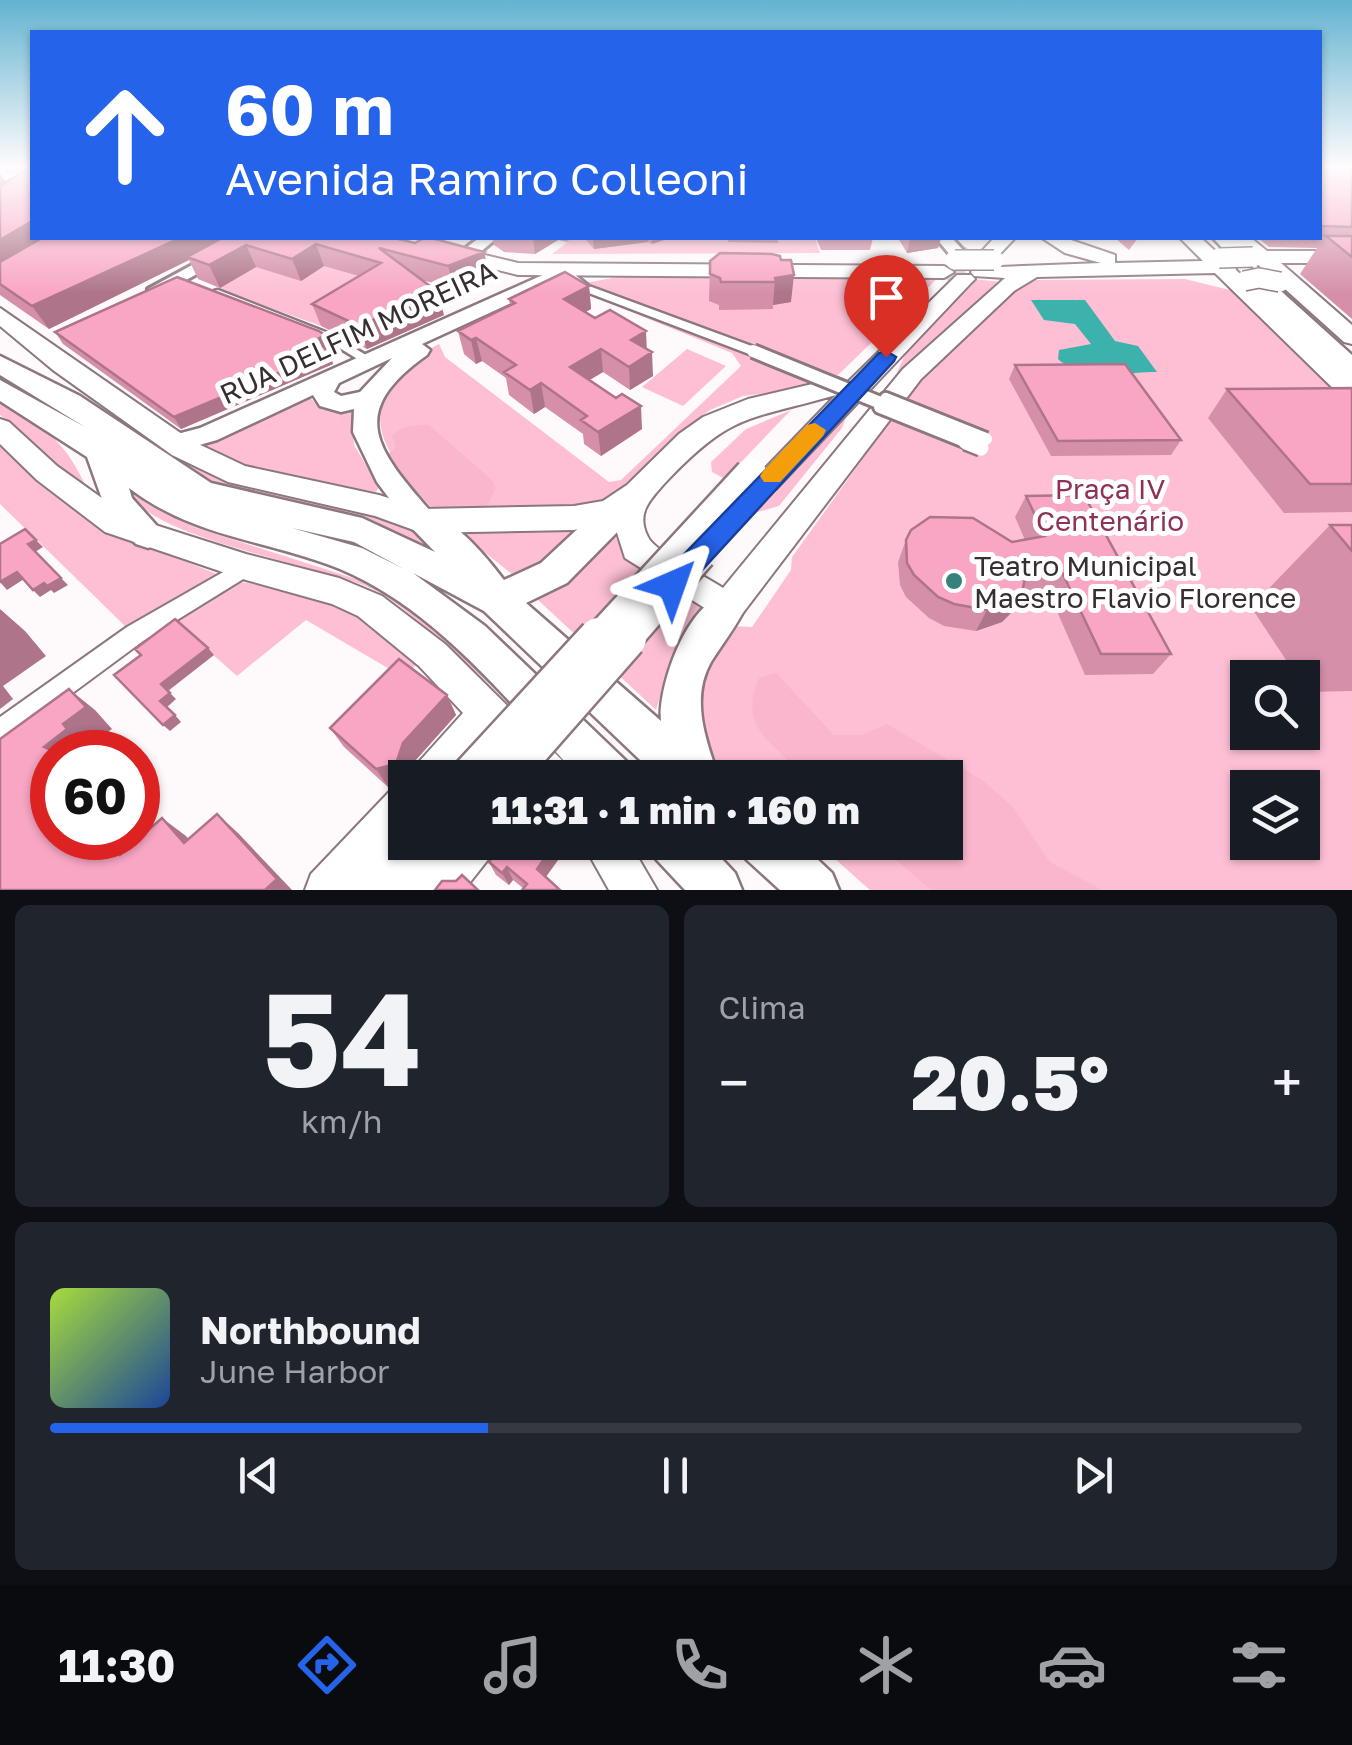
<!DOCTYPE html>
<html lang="pt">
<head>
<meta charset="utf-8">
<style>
	body { margin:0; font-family:"Golos Text",sans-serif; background:#20242c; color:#f1f3f6; height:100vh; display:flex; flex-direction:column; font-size:38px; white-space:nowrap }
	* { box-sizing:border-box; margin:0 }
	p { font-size:32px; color:#9ea1a6 }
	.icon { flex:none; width:55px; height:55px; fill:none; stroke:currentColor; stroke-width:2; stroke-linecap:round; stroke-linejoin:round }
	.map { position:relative; height:890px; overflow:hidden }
	.side { display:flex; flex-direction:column; gap:15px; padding:15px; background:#0d0f14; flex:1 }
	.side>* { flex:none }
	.top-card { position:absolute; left:30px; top:30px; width:1292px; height:210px; border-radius:0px; box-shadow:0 2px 8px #0004; background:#2563eb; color:#fff; overflow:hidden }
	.tools { position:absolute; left:1230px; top:660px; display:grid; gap:20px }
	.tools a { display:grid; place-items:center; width:90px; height:90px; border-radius:0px; background:#171b24; box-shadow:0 2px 8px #0004; font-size:50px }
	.speed { position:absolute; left:30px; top:730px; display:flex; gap:20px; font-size:50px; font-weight:700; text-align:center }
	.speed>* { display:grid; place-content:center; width:130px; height:130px; border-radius:50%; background:#171b24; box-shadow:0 2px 8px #0004; line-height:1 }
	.speed .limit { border:15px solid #d22; background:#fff; color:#111 }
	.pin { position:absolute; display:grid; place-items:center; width:85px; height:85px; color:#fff; margin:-102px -42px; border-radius:50% 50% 50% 0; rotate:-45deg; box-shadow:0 0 10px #0007 }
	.pin .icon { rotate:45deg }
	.me { position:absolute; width:110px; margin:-55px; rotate:43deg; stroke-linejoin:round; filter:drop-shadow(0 0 8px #0008) }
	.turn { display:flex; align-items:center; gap:35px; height:210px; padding:0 30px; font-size:45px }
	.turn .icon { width:130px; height:130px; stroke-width:2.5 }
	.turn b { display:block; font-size:70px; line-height:85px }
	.big { font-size:75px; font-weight:800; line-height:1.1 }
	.side .card { flex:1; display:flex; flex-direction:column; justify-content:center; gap:15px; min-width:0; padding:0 35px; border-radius:15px; background:#20242c }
	.side .dial { align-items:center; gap:0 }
	.dial b { font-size:130px; line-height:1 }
	.song { display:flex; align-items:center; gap:30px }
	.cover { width:120px; height:120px; border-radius:15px; background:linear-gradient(135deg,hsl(80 70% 55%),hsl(220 70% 35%)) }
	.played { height:10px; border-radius:5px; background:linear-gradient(90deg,#2563eb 35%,#363941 35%) }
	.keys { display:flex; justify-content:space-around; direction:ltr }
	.heat { display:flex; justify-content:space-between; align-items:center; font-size:55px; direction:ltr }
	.side .tiles { flex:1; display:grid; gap:15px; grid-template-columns:1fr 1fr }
	.card:last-child { grid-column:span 2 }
	.trip { position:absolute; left:388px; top:760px; width:575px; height:100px; border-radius:0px; background:#171b24; box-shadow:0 2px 8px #0004; font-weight:800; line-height:100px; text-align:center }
	.tabs { display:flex; height:160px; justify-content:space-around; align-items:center; background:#090b0e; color:#9ea1a6 }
	.tabs .icon { width:70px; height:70px }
	.tabs .active { color:#2563eb }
	.tabs b { font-size:45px; color:#f1f3f6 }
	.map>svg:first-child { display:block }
	.green { fill:#febfd5; fill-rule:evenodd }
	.forest { fill:#f9b6cd }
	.water { fill:#3bb2ac }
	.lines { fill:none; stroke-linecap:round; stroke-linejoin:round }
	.primary-tunnel { stroke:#d6d0d3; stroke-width:19; stroke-dasharray:19 10; stroke-linecap:butt }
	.pedestrian-casing { stroke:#8b777e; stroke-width:5 }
	.minor-casing { stroke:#8b777e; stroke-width:4 }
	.tertiary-casing { stroke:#8b777e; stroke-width:6 }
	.secondary-casing { stroke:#8b777e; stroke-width:5 }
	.primary-casing { stroke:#8b777e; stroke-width:4 }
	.trunk-casing { stroke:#8b777e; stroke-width:5 }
	.pedestrian { fill:#fff; fill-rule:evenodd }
	.minor { fill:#fff; fill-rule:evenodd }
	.tertiary { fill:#fff; fill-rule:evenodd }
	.secondary { fill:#fff; fill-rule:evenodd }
	.primary { fill:#fff; fill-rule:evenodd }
	.trunk { fill:#fff; fill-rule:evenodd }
	.pedestrian-bridge-far1-casing { stroke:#8b777e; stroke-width:18; stroke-linecap:butt }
	.pedestrian-bridge-casing { stroke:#8b777e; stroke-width:20; stroke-linecap:butt }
	.primary-bridge-far2-casing { stroke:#8b777e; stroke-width:22; stroke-linecap:butt }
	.primary-bridge-far1-casing { stroke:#8b777e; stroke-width:36; stroke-linecap:butt }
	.primary-bridge-casing { stroke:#8b777e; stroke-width:45; stroke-linecap:butt }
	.pedestrian-bridge-far1 { stroke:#fff; stroke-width:12 }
	.pedestrian-bridge { stroke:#fff; stroke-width:15 }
	.primary-bridge-far2 { stroke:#fff; stroke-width:19 }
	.primary-bridge-far1 { stroke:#fff; stroke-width:31 }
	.primary-bridge { stroke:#fff; stroke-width:40 }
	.wall { fill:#d58fa9 }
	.shaded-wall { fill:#ae7489 }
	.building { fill:#f8a6c4; stroke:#ae7489; stroke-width:2.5 }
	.route { fill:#2563eb; stroke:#184099; stroke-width:2.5 }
	.slow { fill:#f59e0b }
	.poi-dot { fill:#38807c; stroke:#fff; stroke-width:4 }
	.labels { text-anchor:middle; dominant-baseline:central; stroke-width:10; stroke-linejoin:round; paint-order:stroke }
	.street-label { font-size:28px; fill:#372e31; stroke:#fff }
	.park-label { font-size:28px; fill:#8e3059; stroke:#fff }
	.poi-label { font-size:28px; fill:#372e31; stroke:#fff; text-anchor:start }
</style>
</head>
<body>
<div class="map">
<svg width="1352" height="890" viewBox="0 0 1352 890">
	<rect width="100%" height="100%" fill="#fef9fb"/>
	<!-- green -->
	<path class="green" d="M305,238L432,258L321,326L218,289Z
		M573,238H815L820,253L552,254Z
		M941,275L834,379L795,390L743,396L710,410L687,426L609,499L583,509L432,508L386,458L390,452C371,417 381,395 408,369C418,359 426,350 439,344L445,357L609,482L621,480L741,366L732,353L585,293L564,287L623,276Z
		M972,279L1003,282L893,381L909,346Z
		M1185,279L1238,292L1352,400V890H870L817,843L945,842V778H728C708,758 688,709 698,681C705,662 722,643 733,626L752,627L791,570L792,557L925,372L1014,287L1031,280ZM1248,678H1302V732H1248ZM1248,788H1302V842H1248Z
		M687,349L726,366L683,406L642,387Z
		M308,396L323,410H353L354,445L379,487L376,492L253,471L200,446Z
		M0,399C45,428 66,441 88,491L51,467L24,434L0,415Z
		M791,410L725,479L712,472L711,462L746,429Z
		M846,417L842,428L779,506L754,513Z
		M0,446L111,532L217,574L174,605L127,628L0,504Z
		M182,459C242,498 410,504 442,556L362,521L204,483L175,463Z
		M135,495L194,527L378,586L445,635L585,777H578C531,724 481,673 426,628C408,613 391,597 370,588C319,565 157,539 132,496Z
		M585,524L544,563L512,574L458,531Z
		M613,536L708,608L671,661L656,710L537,599L562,584Z
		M240,582L275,587L357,614L417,664L403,677L306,620L237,676L174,620Z"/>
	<!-- forest -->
	<path class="forest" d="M429,425L492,480L496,488L484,512L432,508L386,458L396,446L392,437C402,424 414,426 429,425Z
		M776,673L834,735H862L887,724L982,780L1013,807L1050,862L1102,890H931L876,843L945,842V778L802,777C775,740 737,732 759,678Z"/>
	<!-- water -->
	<path class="water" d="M1031,300H1085L1115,341L1138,346L1157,372C1128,372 1081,381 1058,359L1059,350L1091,344L1075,324L1044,320Z"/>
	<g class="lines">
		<!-- primary-tunnel -->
		<path class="primary-tunnel" d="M946,279L972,253"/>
		<!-- pedestrian casing -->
		<g class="pedestrian-casing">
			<path id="pedestrian" d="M574,274L589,286L757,348L759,351L757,354H749L581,290L569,277Z
				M218,290L333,335L374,360L372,363H364L325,339L214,295V291Z"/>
		</g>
		<!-- minor casing -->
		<g class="minor-casing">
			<path id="minor" d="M246,559L253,561L256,567L253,573L143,641L9,740L0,744V717L127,627Z"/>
		</g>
		<!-- tertiary casing -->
		<g class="tertiary-casing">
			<path id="tertiary" d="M242,238H261L163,293L157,294L148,289Z
				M479,238H497L479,253H467V247Z
				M936,238H952L972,260L970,264H958Z"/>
		</g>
		<!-- secondary casing -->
		<g class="secondary-casing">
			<path id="secondary" d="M565,265L574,271L572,275L422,344L430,350L427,355C345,413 377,450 432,513L436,521L432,529L422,532L412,529L377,482L353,432L354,409L341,412L320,406L313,395L217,440L175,452L163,443L166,437L200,428ZM392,358L360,392L341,396L334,392L339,383Z"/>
		</g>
		<!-- primary casing -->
		<g class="primary-casing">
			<path id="primary" d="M382,238H414L518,263L944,266L954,272L944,278L518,275L385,242Z
				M994,238H1015L997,257H983L980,253Z
				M1042,238H1065L1115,255V263L1203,261L1180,238H1201L1226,261L1235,263L1236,270L1352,378V400L1343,398L1215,273L1037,277L1014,291L921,379L739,618L727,622L625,558L613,520L574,530L422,533L375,516L228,482L172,455L53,370L0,326V308L192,441L245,466L379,495L423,509L574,506L603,501L627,485L679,434L703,417L748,399L838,378L848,382L957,275H971L975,279L971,283L776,489L766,493L756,489L752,482L836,395C746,421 732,412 664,484C649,501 636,514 648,537C655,552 707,577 723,588L903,369L1005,278L974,276L971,272L974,268L1101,263L1065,253Z
				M1231,238H1251L1267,251H1352V263H1281L1352,325V344L1344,342L1256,263L1247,261L1246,254Z
				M0,419L9,422L57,466L127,516L246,554L339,578L382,596L445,644L566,764L572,778H524L489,741L458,778H411L417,764L463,713L419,666L358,616L332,604L246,580L105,532L37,480L0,444Z
				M405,785V842H496L490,857L464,890H305L311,874L390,791Z
				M582,842H629L657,890H609Z"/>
		</g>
		<!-- trunk casing -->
		<g class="trunk-casing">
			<path id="trunk" d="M1213,238H1235L1247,249L1244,254H1228Z
				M1263,280L1271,282L1352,355V378L1343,376L1255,292L1251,287Z
				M0,356L80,396L211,483L362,518L435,552L405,521L410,512C442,502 486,556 504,580L541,563L614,495L625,492L636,495L641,504L636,513L567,583L526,603L661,721C657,685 694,580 740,597L745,608C736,627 722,644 711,662C690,699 706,741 719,778H659L484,611L413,573L485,626L627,762L633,778H580C509,703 438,610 340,569C266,539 196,539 129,488L132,498L165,535L160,544L148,548L136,544L107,513L87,457L0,401V380L85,427L0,375ZM292,528L354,542L404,569L362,548Z
				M650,842H706L735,873L742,890H685L656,859Z
				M740,842H799L832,873L839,890H780L746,859Z"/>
		</g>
		<!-- pedestrian -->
		<use href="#pedestrian" class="pedestrian"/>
		<!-- minor -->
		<use href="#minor" class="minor"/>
		<!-- tertiary -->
		<use href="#tertiary" class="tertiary"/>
		<!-- secondary -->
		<use href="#secondary" class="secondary"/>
		<!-- primary -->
		<use href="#primary" class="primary"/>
		<!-- trunk -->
		<use href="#trunk" class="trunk"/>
		<!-- pedestrian-bridge-far1 casing -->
		<g class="pedestrian-bridge-far1-casing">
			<path id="pedestrian-bridge-far1" d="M753,351L883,404L886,399L986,439
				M883,404L880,407L972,444"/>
		</g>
		<!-- pedestrian-bridge casing -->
		<g class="pedestrian-bridge-casing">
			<path id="pedestrian-bridge" d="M966,442L981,448"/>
		</g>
		<!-- primary-bridge-far2 casing -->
		<g class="primary-bridge-far2-casing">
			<path id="primary-bridge-far2" d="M1219,258L1253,257
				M955,260H994
				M1244,281L1259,278L1280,282"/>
		</g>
		<!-- primary-bridge-far1 casing -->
		<g class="primary-bridge-far1-casing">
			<path id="primary-bridge-far1" d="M597,641L751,474
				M624,641L700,554"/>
		</g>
		<!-- primary-bridge casing -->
		<g class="primary-bridge-casing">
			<path id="primary-bridge" d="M470,778L599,638
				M503,778L626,638"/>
		</g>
		<!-- pedestrian-bridge-far1 -->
		<use href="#pedestrian-bridge-far1" class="pedestrian-bridge-far1"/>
		<!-- pedestrian-bridge -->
		<use href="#pedestrian-bridge" class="pedestrian-bridge"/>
		<!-- primary-bridge-far2 -->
		<use href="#primary-bridge-far2" class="primary-bridge-far2"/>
		<!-- primary-bridge-far1 -->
		<use href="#primary-bridge-far1" class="primary-bridge-far1"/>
		<!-- primary-bridge -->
		<use href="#primary-bridge" class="primary-bridge"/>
	</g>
	<!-- wall -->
	<path class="wall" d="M4,169H32V238L415,243L484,252L489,274L454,288L421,280L444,315L367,349L321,326L312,304L359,276L324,266L301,281L256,267L220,288L198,279L189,260L49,329L0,295V173L6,182L19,174L6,172Z
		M1320,169H1352V319L1300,274L1317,248L1269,247L1258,238H1320Z
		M492,238H573L567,242L558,240L535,254L504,252L494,245Z
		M584,238H670L652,244L648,242L594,249Z
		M728,238H778V243L728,242Z
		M816,238H873L870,250H821Z
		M898,238H941L938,248L907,253Z
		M1115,238H1138L1129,250Z
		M772,254L791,302L773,305V309L719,310V305L709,301L710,261Z
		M589,286L591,309L586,312L647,349L653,376L630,390L603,372L589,380L642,429L601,456L584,444L583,434L545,407L534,414L509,395L506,378L482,361L476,364L464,354L458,331L510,305L509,299Z
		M55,332L325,335L330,346L325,349L329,352L333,364L181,429L63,344Z
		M1015,365L1181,440L1171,455L1051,456L1009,379Z
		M1352,388V512L1284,513L1208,418L1227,389Z
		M1026,496L1171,654L1153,674L1085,675L1048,591H1022L1010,614L1002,622L976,631L944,626L929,618L906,597L900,585L898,562L906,540L1012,542L1025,540L1015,517Z
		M1330,525H1352V691L1308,692L1302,683V678H1298L1251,607Z
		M447,695L456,715L414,762L409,778H405V783L389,788L344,747L330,728Z
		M487,842H559L563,853L546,877L523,888L513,880L509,885L496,875L489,862L491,859L485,847Z"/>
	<!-- shaded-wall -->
	<path class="shaded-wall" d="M0,173L13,193L0,201Z
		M32,221V238H54L0,272V240Z
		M180,238H235L187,257L189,260L49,329L32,306Z
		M533,238H558V240L535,254Z
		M593,238H648V242L594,249Z
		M652,238H670L652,244Z
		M910,238H941L938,248L907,253Z
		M316,244L324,266L301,281L292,259Z
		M246,245L256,267L220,288L209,265Z
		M484,252L489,274L454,288L448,266Z
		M794,275L791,302L773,305L775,278Z
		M589,286L591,309L567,321L564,299Z
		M438,292L444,315L367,349L359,326Z
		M646,331L647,354L631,340Z
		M325,335L330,346L321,351L316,340Z
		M476,338L482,361L476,364L471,340Z
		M601,349L603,372L573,390L570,367Z
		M329,352L333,364L181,429L174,417Z
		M652,352L653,376L630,390L629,367Z
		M541,383L545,407L534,414L530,390Z
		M641,406L642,429L601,456L598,432Z
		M36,540L43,547L35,552L28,544Z
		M17,572L24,579L7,590L0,582Z
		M61,578L68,585L54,593L51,590L40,597L33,590L44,583Z
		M1022,592L1010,614L1002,622L976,631L987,610Z
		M0,609L25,631L46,656L3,686L13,699L0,709Z
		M208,648L214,655L168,691L161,684Z
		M69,689L95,710L112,729L90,745L94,750L92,752H52L44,747L63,724Z
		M170,693L176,699L166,708L160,701Z
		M447,695L456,715L414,762L409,778H405V783L389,788L376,769Z
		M175,715L181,722L170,731L163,725Z
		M217,814L238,833L292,890H265Z
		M162,818L186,836L207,861L184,843Z
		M108,838H125L123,839L147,872L120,855Z
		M556,842H559L563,853L542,882L537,869Z
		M507,867L513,880L509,885L502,873Z"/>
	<!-- building -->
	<path class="building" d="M23,169H32V221L0,240V186L23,172Z
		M1320,169H1352V227L1320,226Z
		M1326,236H1352V257Z
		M42,238H180L32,306L0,284V262Z
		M222,238H394L415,243L424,238H431L484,252L448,266L379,248L438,292L359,326L312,304L381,263L316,244L292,259L246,245L209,265L187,257Z
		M720,253L772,254L780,256L781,260H791L794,275L775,278L776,282H721L720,278L710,274V261Z
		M565,272L589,286L564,299L595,318L610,310L646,331L631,340L652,352L629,367L601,349L570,367L616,398L622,394L641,406L598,432L581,420L587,416L541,383L530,390L504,372L516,365L476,338L471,340L458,331L515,303L509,299Z
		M177,277L319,331L325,335L316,340L329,352L174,417L55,332Z
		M1125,364L1181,440L1058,441L1015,365Z
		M1352,388V484H1310L1227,389Z
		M1084,495L1171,654H1101L1061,570H1027L1022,592L1014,601L987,610L954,604L938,597L914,575L907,563L906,540L911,530L930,517L973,518L1012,542L1045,536L1026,496Z
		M1330,525H1352V551Z
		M25,529L36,540L28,544L61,578L47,586L44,583L33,590L17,572L0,582V544Z
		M175,619L208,648L161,684L170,693L160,701L175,715L163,725L114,675L141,655L135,649Z
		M399,659L447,695L403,743L396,764L376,769L330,728Z
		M69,689L86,707L63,724L67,729L44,747L56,752H52V838H108L120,855L162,818L184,843L217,814L277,879L265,890H0V739Z
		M487,842H556L537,869L560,890H522L527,884L507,867L502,873L489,862L494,855L485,847Z
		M462,875L478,890H435L442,881H456Z"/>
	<!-- sky -->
	<linearGradient id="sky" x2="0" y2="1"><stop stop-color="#63b3d0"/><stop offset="0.57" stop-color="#fffcfd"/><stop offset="1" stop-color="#fffcfd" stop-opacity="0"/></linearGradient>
	<rect width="1352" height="294" fill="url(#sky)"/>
	<!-- route -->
	<path class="route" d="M886,351L896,357L894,361L681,593L672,596L662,593L658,585L662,577L879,353Z"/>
	<!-- slow -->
	<path class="slow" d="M815,423L826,430L823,436L780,482H764L760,476L764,470L807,425Z"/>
	<!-- markers -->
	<circle class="poi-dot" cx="954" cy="581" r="10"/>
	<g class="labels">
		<!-- street labels -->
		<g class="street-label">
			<text transform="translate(358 332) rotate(-25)">RUA DELFIM MOREIRA</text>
		</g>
		<!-- park labels -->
		<g class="park-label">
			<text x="1110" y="488">Praça IV<tspan x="1110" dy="32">Centenário</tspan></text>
		</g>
		<!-- poi labels -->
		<g class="poi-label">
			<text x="974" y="565">Teatro Municipal<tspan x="974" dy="32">Maestro Flavio Florence</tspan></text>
		</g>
	</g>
</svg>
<div class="tools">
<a><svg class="icon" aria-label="search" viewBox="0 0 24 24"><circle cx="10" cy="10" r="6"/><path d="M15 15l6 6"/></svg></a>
<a><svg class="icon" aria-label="layers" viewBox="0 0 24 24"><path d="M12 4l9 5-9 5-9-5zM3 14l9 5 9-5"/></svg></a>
</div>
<div class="speed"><div class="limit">60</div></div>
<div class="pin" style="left:886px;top:357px;background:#d93025"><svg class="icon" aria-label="arrive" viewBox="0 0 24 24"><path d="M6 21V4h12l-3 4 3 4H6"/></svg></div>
<svg class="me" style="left:672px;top:585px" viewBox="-20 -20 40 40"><path d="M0-17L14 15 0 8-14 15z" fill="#2563eb" stroke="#fff" stroke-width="4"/></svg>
<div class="trip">11:31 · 1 min · 160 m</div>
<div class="top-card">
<div class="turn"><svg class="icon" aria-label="ahead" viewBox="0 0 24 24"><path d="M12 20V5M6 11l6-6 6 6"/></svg><div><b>60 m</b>Avenida Ramiro Colleoni</div></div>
</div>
</div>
<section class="side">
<div class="tiles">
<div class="card dial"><b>54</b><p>km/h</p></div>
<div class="card"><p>Clima</p>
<div class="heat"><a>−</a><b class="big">20.5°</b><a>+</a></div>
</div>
<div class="card">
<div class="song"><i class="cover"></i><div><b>Northbound</b><p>June Harbor</p></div></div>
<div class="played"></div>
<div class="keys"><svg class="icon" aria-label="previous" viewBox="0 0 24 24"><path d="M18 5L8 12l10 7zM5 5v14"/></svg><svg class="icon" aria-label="pause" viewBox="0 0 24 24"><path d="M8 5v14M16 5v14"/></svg><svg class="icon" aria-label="next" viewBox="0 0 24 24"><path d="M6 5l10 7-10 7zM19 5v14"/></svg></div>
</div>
</div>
</section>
<nav class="tabs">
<b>11:30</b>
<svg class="icon active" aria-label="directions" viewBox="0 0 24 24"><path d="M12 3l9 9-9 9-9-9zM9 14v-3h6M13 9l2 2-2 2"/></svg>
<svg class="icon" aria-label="music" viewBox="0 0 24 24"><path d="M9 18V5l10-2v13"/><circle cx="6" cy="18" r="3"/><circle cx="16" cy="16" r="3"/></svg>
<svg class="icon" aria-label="phone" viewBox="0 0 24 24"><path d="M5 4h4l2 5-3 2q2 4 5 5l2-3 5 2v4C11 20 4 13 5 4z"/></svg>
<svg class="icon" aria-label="climate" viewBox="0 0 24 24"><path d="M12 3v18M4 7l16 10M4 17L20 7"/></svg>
<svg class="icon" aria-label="car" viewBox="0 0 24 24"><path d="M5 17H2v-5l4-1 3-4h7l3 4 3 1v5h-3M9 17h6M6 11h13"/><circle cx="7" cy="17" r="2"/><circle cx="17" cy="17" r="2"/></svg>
<svg class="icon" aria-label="filters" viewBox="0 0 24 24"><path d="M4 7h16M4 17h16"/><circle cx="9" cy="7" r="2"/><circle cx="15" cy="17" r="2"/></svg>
</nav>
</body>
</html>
